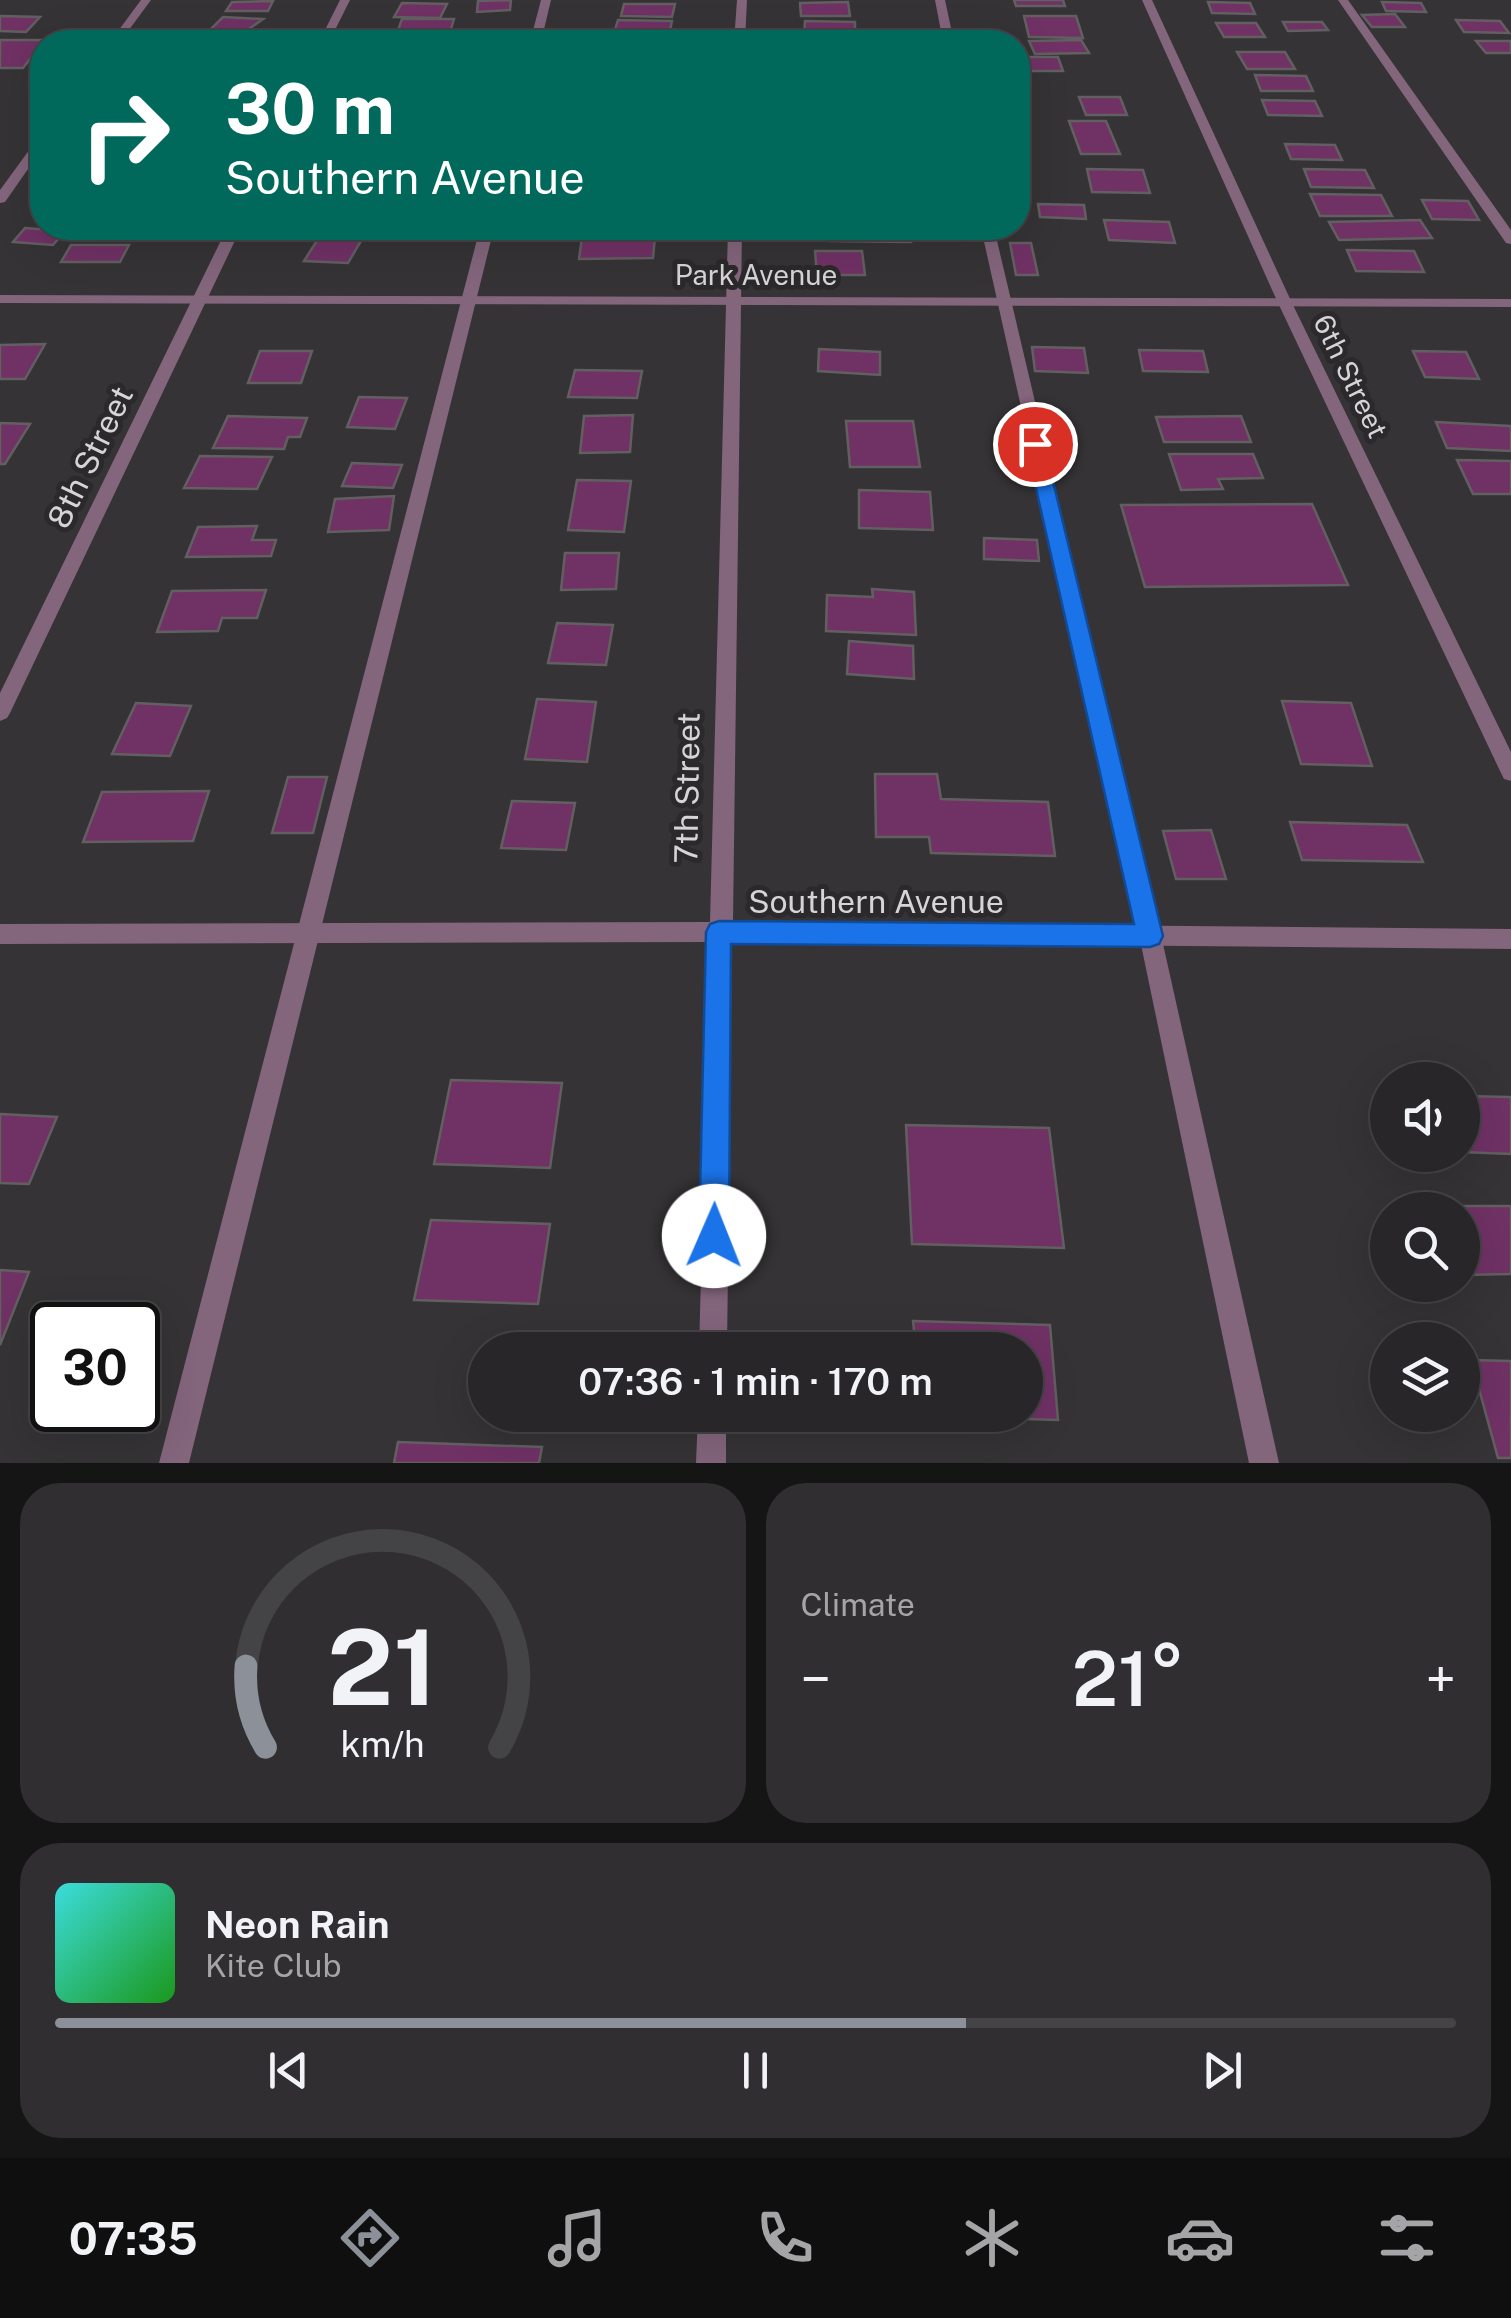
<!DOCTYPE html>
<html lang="en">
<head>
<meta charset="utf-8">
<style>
	body { margin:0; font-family:"Public Sans",sans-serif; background:#302e30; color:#f1f3f6; height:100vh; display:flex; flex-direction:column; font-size:38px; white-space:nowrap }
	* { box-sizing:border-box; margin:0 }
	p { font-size:32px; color:#a5a5a8 }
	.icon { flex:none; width:55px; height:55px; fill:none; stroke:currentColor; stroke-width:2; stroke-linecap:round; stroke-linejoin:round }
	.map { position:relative; height:1463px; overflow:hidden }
	.drawer { display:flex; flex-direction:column; gap:20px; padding:20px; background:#161516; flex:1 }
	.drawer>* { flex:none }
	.guide { position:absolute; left:30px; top:30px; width:1000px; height:210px; border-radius:40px; box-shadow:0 10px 40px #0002,0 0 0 2px #444345; background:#00695c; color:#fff; overflow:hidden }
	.fabs { position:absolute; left:1370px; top:1062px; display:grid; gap:20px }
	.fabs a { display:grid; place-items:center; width:110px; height:110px; border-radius:50%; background:#282628; box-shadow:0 10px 40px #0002,0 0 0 2px #444345; font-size:50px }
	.speed { position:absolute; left:30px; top:1302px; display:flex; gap:20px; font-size:50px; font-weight:700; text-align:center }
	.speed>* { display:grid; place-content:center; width:130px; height:130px; border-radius:50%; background:#282628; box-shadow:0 10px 40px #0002,0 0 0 2px #444345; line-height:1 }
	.speed .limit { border:5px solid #111; border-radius:15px; background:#fff; color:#111 }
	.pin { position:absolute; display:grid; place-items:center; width:85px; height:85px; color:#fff; margin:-42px; border:5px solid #fff; border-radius:50%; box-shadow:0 2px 10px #0007 }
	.me { position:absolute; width:110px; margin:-55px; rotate:1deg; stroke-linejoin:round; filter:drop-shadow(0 0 8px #0008) }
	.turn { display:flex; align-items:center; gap:35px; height:210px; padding:0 30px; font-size:45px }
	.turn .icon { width:130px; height:130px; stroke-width:2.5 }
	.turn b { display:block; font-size:70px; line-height:85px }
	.big { font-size:75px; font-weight:600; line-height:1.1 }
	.drawer .widget { flex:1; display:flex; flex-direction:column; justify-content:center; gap:15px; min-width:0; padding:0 35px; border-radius:40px; background:#302e30 }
	.drawer .dial { align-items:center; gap:0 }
	.dial svg { height:260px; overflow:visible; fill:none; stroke:#444345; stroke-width:7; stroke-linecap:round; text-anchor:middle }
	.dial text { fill:#f1f3f6; stroke:none }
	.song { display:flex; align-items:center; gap:30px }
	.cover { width:120px; height:120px; border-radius:15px; background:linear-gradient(135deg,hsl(180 70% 55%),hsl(120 70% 35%)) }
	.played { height:10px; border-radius:5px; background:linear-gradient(90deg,#8c9099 65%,#444345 65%) }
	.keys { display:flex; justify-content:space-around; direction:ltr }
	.heat { display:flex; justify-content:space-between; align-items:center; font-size:55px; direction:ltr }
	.drawer .tiles { flex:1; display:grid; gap:20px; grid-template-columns:1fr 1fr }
	.widget:last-child { grid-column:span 2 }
	.trip { position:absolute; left:468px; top:1332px; width:575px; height:100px; border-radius:50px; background:#282628; box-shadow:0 10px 40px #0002,0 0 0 2px #444345; font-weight:600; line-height:100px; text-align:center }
	.dock { display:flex; height:160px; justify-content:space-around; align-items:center; background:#100f10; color:#a5a5a8 }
	.dock .icon { width:70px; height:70px }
	.dock .on { color:#8c9099 }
	.dock b { font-size:45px; color:#f1f3f6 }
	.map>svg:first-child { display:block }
	.building { fill:#703165; stroke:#625f61; stroke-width:2.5 }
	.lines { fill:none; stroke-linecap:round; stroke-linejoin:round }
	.service { fill:#83657c; fill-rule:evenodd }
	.minor { fill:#83657c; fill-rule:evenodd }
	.tertiary { fill:#83657c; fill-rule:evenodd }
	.route { fill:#1a73e8; stroke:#114b97; stroke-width:2.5 }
	.labels { text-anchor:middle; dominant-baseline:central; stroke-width:10; stroke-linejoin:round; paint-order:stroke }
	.far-street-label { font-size:28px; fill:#d6d4d6; stroke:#2b292b }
	.street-label { font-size:32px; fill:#d6d4d6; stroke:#2b292b }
</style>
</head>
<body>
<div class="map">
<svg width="1511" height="1463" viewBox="0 0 1511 1463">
	<rect width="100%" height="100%" fill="#353335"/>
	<!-- building -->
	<path class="building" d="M511,0L510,10L477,12L478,1Z
		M1014,0H1063L1065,6H1016Z
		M273,1L268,11H226L232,2Z
		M848,2L850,16H801L800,3Z
		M1208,2L1250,3L1255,14L1212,13Z
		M1382,2L1421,3L1426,12L1386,11Z
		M402,3L447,4L440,18L394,17Z
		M624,4H675L672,17L621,16Z
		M1395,14L1405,27H1372L1362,15Z
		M0,16L40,17L26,32L0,31Z
		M1024,16H1076L1083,38L1029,37Z
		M223,17L263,19L246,31L211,29Z
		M402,19H454L450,32L397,33Z
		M618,20L672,21L669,35L614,33Z
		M1456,20L1500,21L1509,33L1464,32Z
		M805,21L855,22V36L804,35Z
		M1283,22H1322L1328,30L1288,31Z
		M1216,23H1256L1265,37H1224Z
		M391,37L452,38L450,42H388Z
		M0,40H45L23,68H0Z
		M1081,40L1089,53L1035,54L1029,41Z
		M1476,41H1511V53H1486Z
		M1237,52H1285L1295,69H1247Z
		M1018,57H1058L1063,71H1018Z
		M1255,75L1306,76L1313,91H1261Z
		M1079,97H1120L1127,115H1086Z
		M1262,100L1315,101L1322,116L1268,115Z
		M1069,121H1106L1120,154H1081Z
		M1285,144L1335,145L1342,160L1291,159Z
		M1087,169L1143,170L1150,193L1092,192Z
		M1304,169L1365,170L1374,188L1311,187Z
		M1310,194L1381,195L1392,216H1320Z
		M1422,200L1468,201L1479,220L1432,219Z
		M1038,204L1084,205L1086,219L1040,217Z
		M1104,220L1169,222L1175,243L1109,240Z
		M1420,220L1432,238L1339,240L1329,222Z
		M25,228L65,231L53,245L13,242Z
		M72,228H154L148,239H64Z
		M828,228H910L911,242L830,241Z
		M582,237H655L653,258L579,259Z
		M318,239L361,241L348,263L304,261Z
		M1010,243H1031L1038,275H1016Z
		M71,245H129L120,262H61Z
		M1347,250L1414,251L1424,272L1356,271Z
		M815,251H862L865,275H817Z
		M45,344L25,379H0V345Z
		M1032,347L1084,348L1088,373L1035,371Z
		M819,349L880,352V375L818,371Z
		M1139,350L1203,351L1208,372L1143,371Z
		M260,351H312L301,383H248Z
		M1413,351L1466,352L1479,379L1425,377Z
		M575,370L642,371L637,398L568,397Z
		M359,397L407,398L395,429L347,427Z
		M633,415L630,452L580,453L584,416Z
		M228,416L307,418L300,437H288L284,449L213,448Z
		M1241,416L1251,442H1164L1156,417Z
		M846,421H913L920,467H850Z
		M1436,422L1511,426V451L1447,448Z
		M0,423L30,424L5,464H0Z
		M1169,454H1253L1263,478L1218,479L1223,489L1181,490Z
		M200,456L272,457L257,489L184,488Z
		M1457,460L1511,461V494H1473Z
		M352,463L402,465L393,488L342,486Z
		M577,480L631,481L624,532L568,530Z
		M859,490L930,492L933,530L859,528Z
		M394,496L389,530L328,532L335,499Z
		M1312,504L1348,585L1145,587L1121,505Z
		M257,526L252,540H276L271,556L186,557L198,527Z
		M984,538L1037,540L1039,561L984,559Z
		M565,553H619L616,589L561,590Z
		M872,589L914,592L916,635L826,631L827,595L873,597Z
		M266,590L257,618H222L218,631L157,632L172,591Z
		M557,623L613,625L606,665L548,663Z
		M849,641L913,646L914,679L847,674Z
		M537,699L596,702L587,762L525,759Z
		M1282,701L1351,703L1372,766L1301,764Z
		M136,703L191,706L170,756L112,754Z
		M875,774H937L941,799L1048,802L1055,856L931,853L929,837H876Z
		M288,777H327L313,833H272Z
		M209,791L193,841L83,842L102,792Z
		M512,801L575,803L566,850L501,848Z
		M1290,822L1407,825L1423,862L1302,860Z
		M1211,830L1226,879H1176L1163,831Z
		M451,1080L562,1083L550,1168L434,1164Z
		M1462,1096L1511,1097V1154L1462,1152Z
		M0,1114L57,1117L29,1184L0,1183Z
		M906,1125L1049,1128L1064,1248L912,1244Z
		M1429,1206H1511V1274L1462,1275V1210H1430Z
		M431,1220L550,1224L538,1304L414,1300Z
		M0,1270L29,1272L0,1345Z
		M913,1321L1050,1325L1058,1420L932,1416L1025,1415V1350H916Z
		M1471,1360L1511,1361V1458H1498Z
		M398,1442L542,1447L539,1463H394Z"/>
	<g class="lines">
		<!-- service -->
		<path class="service" d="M141,0H151L120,42H110Z
			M541,0H551L541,42H530Z
			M935,0H945L954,42H943Z
			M1338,0H1348L1511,230V244L1506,243Z
			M42,137V149L5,202L0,203V190L38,138Z
			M480,228H494L189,1463H159Z
			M981,228H994L1161,935L1279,1463H1249L1139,935Z"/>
		<!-- minor -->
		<path class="minor" d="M340,0H350L329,42H319Z
			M737,0H747L745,42H734Z
			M1142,0H1152L1292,303L1511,752V781L1504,779L1501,773L1278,303Z
			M227,228H241L10,713L7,718L0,721V693Z
			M728,228H742L733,922L1511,929V949L732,942L727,1350H699L710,942L0,944V924L710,922Z
			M698,1415H726V1463H696Z"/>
		<!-- tertiary -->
		<path class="tertiary" d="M0,295L1511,299V307L0,303Z"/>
	</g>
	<!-- route -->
	<path class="route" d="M1035,439L1044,444L1163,936L1159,944L1150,947L731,944L729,1236L725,1247L714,1251L704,1247L699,1236L706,932L710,924L719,921L1134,924L1026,444Z"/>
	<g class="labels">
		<!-- far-street labels -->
		<g class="far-street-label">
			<text x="756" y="274">Park Avenue</text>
			<text transform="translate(1351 376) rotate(64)">6th Street</text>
		</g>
		<!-- street labels -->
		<g class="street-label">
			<text transform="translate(90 457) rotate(-64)">8th Street</text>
			<text transform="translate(687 788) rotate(-89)">7th Street</text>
			<text x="876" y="901">Southern Avenue</text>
		</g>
	</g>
</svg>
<div class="fabs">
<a><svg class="icon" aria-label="sound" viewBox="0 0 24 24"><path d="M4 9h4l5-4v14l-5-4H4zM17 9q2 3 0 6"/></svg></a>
<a><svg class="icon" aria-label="search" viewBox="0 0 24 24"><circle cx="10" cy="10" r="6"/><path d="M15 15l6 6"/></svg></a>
<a><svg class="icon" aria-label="layers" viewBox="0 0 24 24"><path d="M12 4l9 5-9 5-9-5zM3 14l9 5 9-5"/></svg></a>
</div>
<div class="speed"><div class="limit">30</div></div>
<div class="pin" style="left:1035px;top:444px;background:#d93025"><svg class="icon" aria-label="arrive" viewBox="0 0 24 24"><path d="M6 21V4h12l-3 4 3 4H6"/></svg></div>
<svg class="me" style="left:714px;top:1236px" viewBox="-20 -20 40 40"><circle r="19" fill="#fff"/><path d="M0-13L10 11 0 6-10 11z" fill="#1a73e8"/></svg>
<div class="trip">07:36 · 1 min · 170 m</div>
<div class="guide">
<div class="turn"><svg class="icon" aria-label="right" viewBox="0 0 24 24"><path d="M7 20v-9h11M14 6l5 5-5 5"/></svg><div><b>30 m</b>Southern Avenue</div></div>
</div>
</div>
<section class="drawer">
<div class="tiles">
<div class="widget dial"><svg viewBox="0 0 100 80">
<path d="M14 69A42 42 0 1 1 86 69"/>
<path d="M14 69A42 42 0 0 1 8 44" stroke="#8c9099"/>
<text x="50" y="56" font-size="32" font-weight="700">21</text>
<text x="50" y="72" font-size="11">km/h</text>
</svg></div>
<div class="widget"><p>Climate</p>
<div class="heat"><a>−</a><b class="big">21°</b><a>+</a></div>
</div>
<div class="widget">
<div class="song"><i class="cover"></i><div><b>Neon Rain</b><p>Kite Club</p></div></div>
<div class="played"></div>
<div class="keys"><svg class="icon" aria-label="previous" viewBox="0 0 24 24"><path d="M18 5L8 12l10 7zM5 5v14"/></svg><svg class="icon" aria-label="pause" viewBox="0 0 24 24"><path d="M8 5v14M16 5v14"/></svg><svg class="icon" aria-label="next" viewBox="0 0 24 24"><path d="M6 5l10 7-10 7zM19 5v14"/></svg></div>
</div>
</div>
</section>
<nav class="dock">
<b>07:35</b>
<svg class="icon on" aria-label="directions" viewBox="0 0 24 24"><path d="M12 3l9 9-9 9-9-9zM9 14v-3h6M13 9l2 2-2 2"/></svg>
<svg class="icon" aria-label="music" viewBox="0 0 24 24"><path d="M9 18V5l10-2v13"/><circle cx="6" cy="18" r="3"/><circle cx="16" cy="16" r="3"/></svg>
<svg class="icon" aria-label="phone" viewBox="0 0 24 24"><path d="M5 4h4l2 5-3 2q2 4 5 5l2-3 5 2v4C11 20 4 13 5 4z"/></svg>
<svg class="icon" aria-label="climate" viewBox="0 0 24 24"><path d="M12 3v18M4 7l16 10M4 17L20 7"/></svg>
<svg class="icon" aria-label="car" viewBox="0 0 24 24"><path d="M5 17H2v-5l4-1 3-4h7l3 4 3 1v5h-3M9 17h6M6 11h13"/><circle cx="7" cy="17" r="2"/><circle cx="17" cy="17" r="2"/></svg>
<svg class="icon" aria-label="filters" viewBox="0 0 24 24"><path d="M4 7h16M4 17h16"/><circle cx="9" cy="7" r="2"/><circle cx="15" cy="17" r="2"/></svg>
</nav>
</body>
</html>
